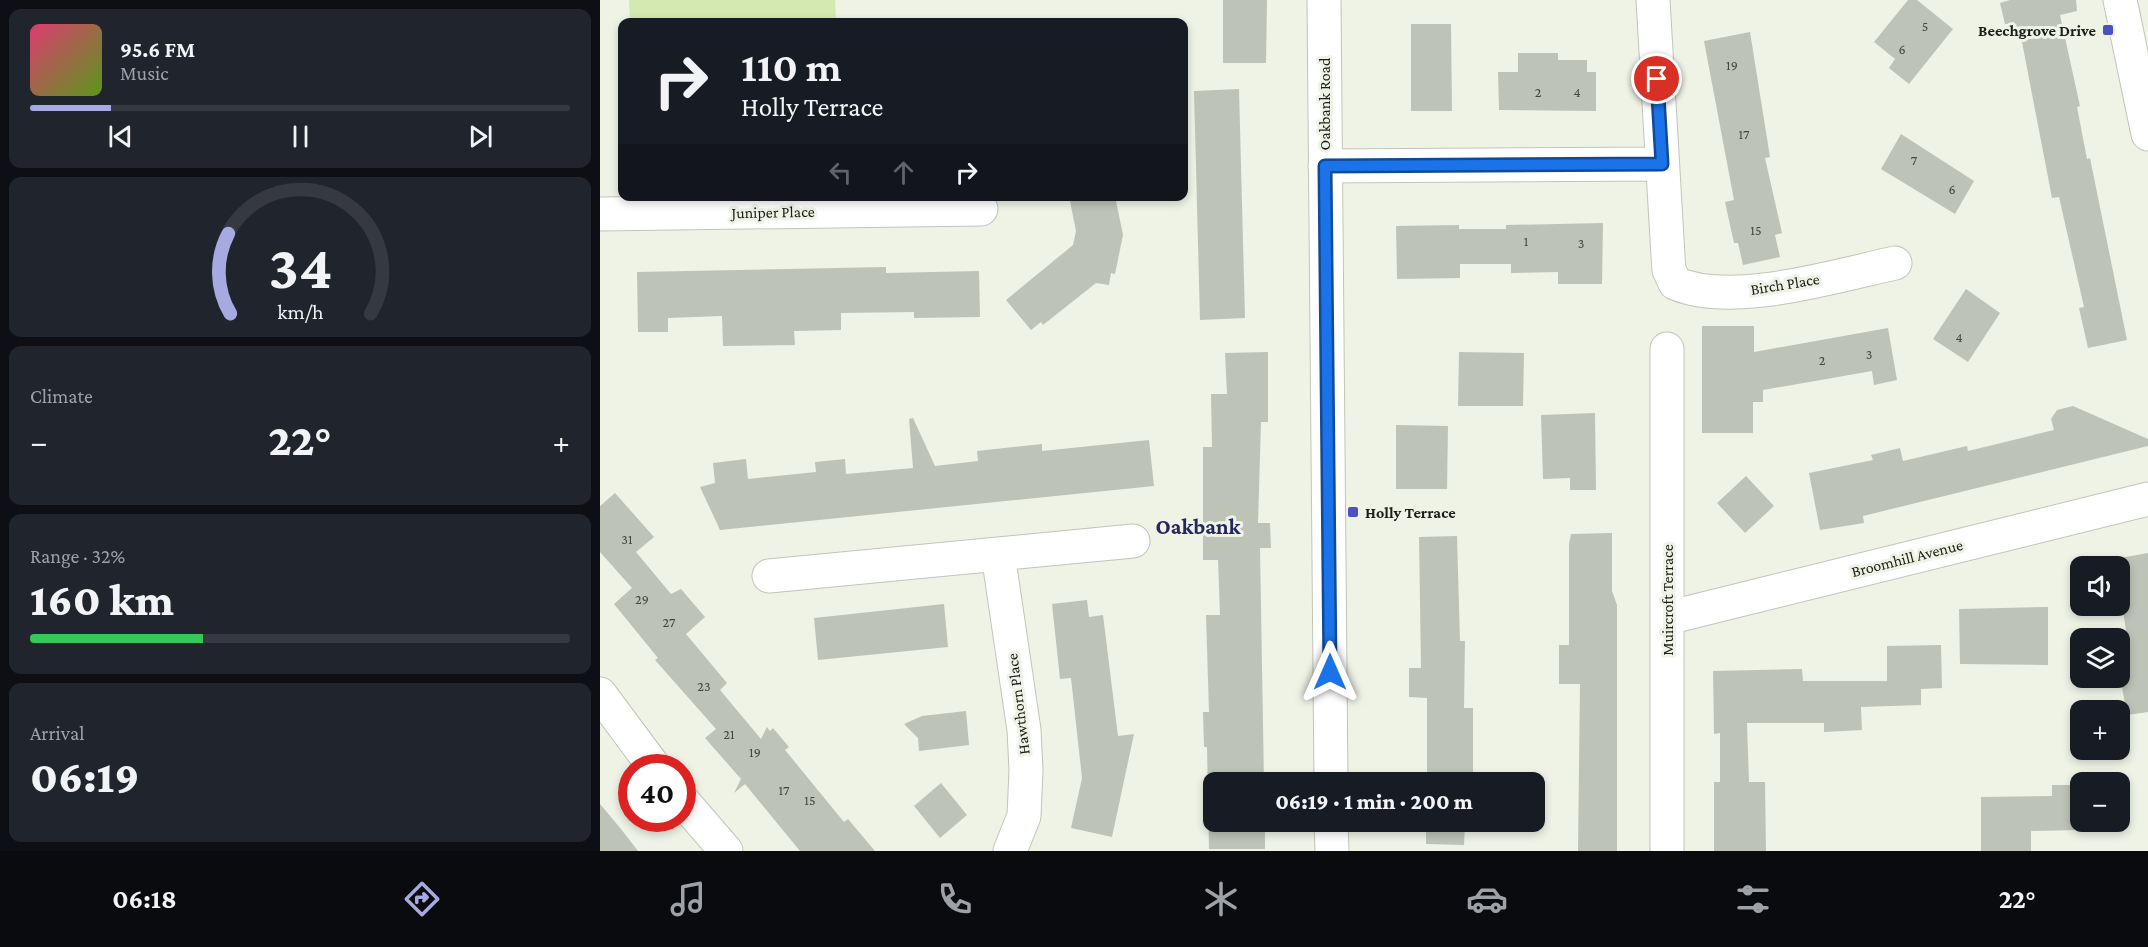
<!DOCTYPE html>
<html lang="en">
<head>
<meta charset="utf-8">
<style>
	body { margin:0; font-family:"Crimson Pro",serif; background:#20242c; color:#f1f3f6; height:100vh; display:flex; flex-direction:column; font-size:22px; white-space:nowrap }
	* { box-sizing:border-box; margin:0 }
	p { font-size:20px; color:#9ea1a6 }
	.icon { flex:none; width:33px; height:33px; fill:none; stroke:currentColor; stroke-width:2; stroke-linecap:round; stroke-linejoin:round }
	.map { position:relative; flex:1; overflow:hidden }
	.side { display:flex; flex-direction:column; gap:9px; padding:9px; background:#0d0f14; width:600px }
	.side>* { flex:none }
	.guide { position:absolute; left:18px; top:18px; width:570px; height:183px; border-radius:12px; box-shadow:0 3px 9px #0003; background:#171b24; color:#f1f3f6; overflow:hidden }
	.fabs { position:absolute; left:1470px; top:556px; display:grid; gap:12px }
	.fabs a { display:grid; place-items:center; width:60px; height:60px; border-radius:12px; background:#171b24; box-shadow:0 3px 9px #0003; font-size:30px }
	.speed { position:absolute; left:18px; top:754px; display:flex; gap:12px; font-size:30px; font-weight:700; text-align:center }
	.speed>* { display:grid; place-content:center; width:78px; height:78px; border-radius:50%; background:#171b24; box-shadow:0 3px 9px #0003; line-height:1 }
	.speed .limit { border:9px solid #d22; background:#fff; color:#111 }
	.pin { position:absolute; display:grid; place-items:center; width:51px; height:51px; color:#fff; margin:-26px; border:3px solid #fff; border-radius:50%; box-shadow:0 2px 6px #0007 }
	.me { position:absolute; width:66px; margin:-33px; rotate:0deg; stroke-linejoin:round; filter:drop-shadow(0 0 4px #0008) }
	.turn { display:flex; align-items:center; gap:21px; height:126px; padding:0 24px; font-size:27px }
	.turn .icon { width:78px; height:78px; stroke-width:2.5 }
	.turn b { display:block; font-size:42px; line-height:51px }
	.lanes { display:flex; align-items:center; height:57px; padding:0 24px; background:#0003; justify-content:center; gap:30px; direction:ltr }
	.lanes .off { opacity:.35 }
	.big { font-size:45px; font-weight:800; line-height:1.1 }
	.side .tile { flex:1; display:flex; flex-direction:column; justify-content:center; gap:9px; min-width:0; padding:0 21px; border-radius:12px; background:#20242c }
	.side .dial { align-items:center; gap:0 }
	.dial svg { height:156px; overflow:visible; fill:none; stroke:#363941; stroke-width:7; stroke-linecap:round; text-anchor:middle }
	.dial text { fill:#f1f3f6; stroke:none }
	.song { display:flex; align-items:center; gap:18px }
	.cover { width:72px; height:72px; border-radius:9px; background:linear-gradient(135deg,hsl(340 70% 55%),hsl(90 70% 35%)) }
	.played { height:6px; border-radius:3px; background:linear-gradient(90deg,#a6aae0 15%,#363941 15%) }
	.keys { display:flex; justify-content:space-around; direction:ltr }
	.heat { display:flex; justify-content:space-between; align-items:center; font-size:33px; direction:ltr }
	.charge { height:9px; border-radius:4px; background:linear-gradient(90deg,#34c759 32%,#363941 0) }
	.trip { position:absolute; left:603px; top:772px; width:342px; height:60px; border-radius:12px; background:#171b24; box-shadow:0 3px 9px #0003; font-weight:800; line-height:60px; text-align:center }
	.tabs { display:flex; height:96px; justify-content:space-around; align-items:center; background:#090b0e; color:#9ea1a6 }
	.tabs .icon { width:42px; height:42px }
	.tabs .active { color:#a6aae0 }
	.tabs b { font-size:27px; color:#f1f3f6 }
	main { display:flex; flex:1; min-height:0 }
	.map>svg:first-child { display:block }
	.green { fill:#d4e9b2 }
	.building { fill:#bec3b7 }
	.lines { fill:none; stroke-linecap:round; stroke-linejoin:round }
	.minor-casing { stroke:#c0c5b9; stroke-width:35 }
	.minor { stroke:#fff; stroke-width:33 }
	.route-casing { stroke:#114b97; stroke-width:15 }
	.route { stroke:#1a73e8; stroke-width:10 }
	.poi-dot { fill:#4a51c6; stroke:#eef3e6; stroke-width:2 }
	.labels { text-anchor:middle; dominant-baseline:central; stroke-width:6; stroke-linejoin:round; paint-order:stroke }
	.number-label { font-size:14px; fill:#444640 }
	.poi-label { font-size:16px; font-weight:bold; fill:#1b1d18; stroke:#eef3e6; text-anchor:end }
	.street-label { font-size:16px; fill:#1b1d18; stroke:#eef3e6 }
	.district-label { font-size:22px; font-weight:bold; fill:#222760; stroke:#eef3e6 }
</style>
</head>
<body>
<main>
<section class="side">
<div class="tile">
<div class="song"><i class="cover"></i><div><b>95.6 FM</b><p>Music</p></div></div>
<div class="played"></div>
<div class="keys"><svg class="icon" aria-label="previous" viewBox="0 0 24 24"><path d="M18 5L8 12l10 7zM5 5v14"/></svg><svg class="icon" aria-label="pause" viewBox="0 0 24 24"><path d="M8 5v14M16 5v14"/></svg><svg class="icon" aria-label="next" viewBox="0 0 24 24"><path d="M6 5l10 7-10 7zM19 5v14"/></svg></div>
</div>
<div class="tile dial"><svg viewBox="0 0 100 80">
<path d="M14 69A42 42 0 1 1 86 69"/>
<path d="M14 69A42 42 0 0 1 13 28" stroke="#a6aae0"/>
<text x="50" y="56" font-size="32" font-weight="700">34</text>
<text x="50" y="72" font-size="11">km/h</text>
</svg></div>
<div class="tile"><p>Climate</p>
<div class="heat"><a>−</a><b class="big">22°</b><a>+</a></div>
</div>
<div class="tile"><p>Range · 32%</p><b class="big">160 km</b><div class="charge"></div></div>
<div class="tile"><p>Arrival</p><b class="big">06:19</b></div>
</section>
<div class="map">
<svg width="1548" height="851" viewBox="0 0 1548 851">
	<rect width="100%" height="100%" fill="#eef3e6"/>
	<!-- green -->
	<path class="green" d="M29,0H235L236,22H30Z"/>
	<!-- building -->
	<path class="building" d="M623,0H667L666,63H623Z
		M1308,0H1317L1353,29L1309,84L1289,68L1295,59L1274,42Z
		M1410,0H1476L1477,11L1460,15L1480,106L1477,107L1487,159L1490,158L1527,340L1488,348L1479,308L1484,307L1459,197L1452,198L1422,42L1416,24H1405L1400,3Z
		M811,24H851L852,111H811Z
		M1150,32L1170,157L1165,158L1182,233L1175,235L1180,257L1143,265L1138,243H1134L1125,202L1134,200L1104,41Z
		M918,53H958V60H987V72H996V111L899,110L898,72H918Z
		M639,89L645,318L600,320L594,91Z
		M1301,134L1374,181L1355,214L1281,169Z
		M469,196H515L523,235L515,274L511,273L509,285L496,283L443,325L441,322L431,330L406,300L473,245L476,231Z
		M1003,223L1002,284H958V272L911,273V264H860V278L797,279L796,226L859,225V229H906V225Z
		M286,267V273L379,271L380,317L314,318V312L241,313V330L194,331L195,345L123,346L122,316L68,318V332H38L37,272Z
		M1366,289L1400,313L1368,362L1333,339Z
		M1102,326H1154V352L1288,328L1297,380L1274,385L1272,371L1163,390V402H1153V433H1102Z
		M668,352V422H661L658,523H670L671,548H660L664,783H614V822H665V849H609L607,747H604L603,712H609L606,615H620L618,560H603V447H612L611,394H627L625,353Z
		M859,352L924,353L923,406H858Z
		M1473,406L1548,439V446L1263,516L1264,523L1220,530L1209,473L1273,460L1271,455L1300,448L1303,461L1367,446L1368,451L1454,430L1451,419L1457,410Z
		M995,413L996,490H970V478L943,479L941,415Z
		M313,418L335,466L378,461L377,451L442,444V451L549,440L554,486L120,530L100,487L115,483L113,463L146,459L148,479L216,472L215,462L245,459L246,474L313,468L309,419Z
		M796,425L848,426L847,489H796Z
		M1146,476L1174,506L1145,533L1117,503Z
		M15,493L54,537L36,552L71,594L81,589L105,617L86,634L127,683L120,690L161,739L167,727L170,731L173,728L189,747L185,750L244,822L248,819L275,851H200L145,784L134,793L141,779L105,738L116,729L55,660L58,658L14,604L32,588L0,552V506Z
		M1012,533V591L1017,605V851H978L980,684H959V645H969V544L971,534Z
		M857,536L860,641H865L864,708H873V777H866V783H827V698L809,697V668H821L819,537Z
		M1548,553V712L1527,715L1520,676V638L1527,636L1520,594V558Z
		M487,600L489,617L503,615L518,736L534,734L512,837L471,828L482,778L471,678L460,679L452,604Z
		M344,604L348,647L218,660L214,618Z
		M1448,607V665L1360,664L1359,609Z
		M1341,645L1342,688L1321,689V705L1261,707L1262,730L1224,732V723H1147L1149,782H1165L1166,851H1114V782H1120V733L1114,734L1113,671L1202,669L1203,681H1287V646Z
		M366,711L369,745L319,751L318,738L304,724L322,716Z
		M341,783L367,815L340,838L314,806Z
		M1452,785H1480V830L1431,831V851H1381V797L1452,796Z
		M0,804L21,829L38,851H0Z
		M826,822H865L864,845L826,844Z"/>
	<g class="lines">
		<!-- minor casing -->
		<g class="minor-casing">
			<path id="minor" d="M724,0L731,783
				M1053,0L1068,256L1069,270L1075,283C1131,308 1235,276 1295,263
				M1520,0L1548,134
				M725,166L1062,164
				M0,214L381,209
				M1067,349V851
				M398,554L424,730L426,770L424,816L410,851
				M169,576L533,541
				M1067,618L1548,499
				M0,694L55,768
				M82,800L126,851
				M731,822L732,851"/>
		</g>
		<!-- minor -->
		<use href="#minor" class="minor"/>
	</g>
	<g class="lines">
		<!-- route casing -->
		<g class="route-casing">
			<path id="route" d="M730,672L725,166L1062,164L1057,79"/>
		</g>
		<!-- route -->
		<use href="#route" class="route"/>
	</g>
	<!-- markers -->
	<g class="poi-dot">
		<rect x="1502" y="24" width="12" height="12" rx="3"/>
		<rect x="747" y="506" width="12" height="12" rx="3"/>
	</g>
	<g class="labels">
		<!-- number labels -->
		<g class="number-label">
			<text x="1325" y="26">5</text>
			<text x="1302" y="49">6</text>
			<text x="1132" y="65">19</text>
			<text x="938" y="92">2</text>
			<text x="977" y="92">4</text>
			<text x="1144" y="134">17</text>
			<text x="1314" y="160">7</text>
			<text x="1352" y="189">6</text>
			<text x="1156" y="230">15</text>
			<text x="926" y="241">1</text>
			<text x="981" y="243">3</text>
			<text x="1359" y="337">4</text>
			<text x="1269" y="354">3</text>
			<text x="1222" y="360">2</text>
			<text x="27" y="539">31</text>
			<text x="42" y="599">29</text>
			<text x="69" y="622">27</text>
			<text x="104" y="686">23</text>
			<text x="129" y="734">21</text>
			<text x="155" y="752">19</text>
			<text x="184" y="790">17</text>
			<text x="210" y="800">15</text>
		</g>
		<!-- poi labels -->
		<g class="poi-label">
			<text x="1496" y="30">Beechgrove Drive</text>
			<text x="765" y="512" text-anchor="start">Holly Terrace</text>
		</g>
		<!-- street labels -->
		<g class="street-label">
			<text transform="translate(724 104) rotate(-90)">Oakbank Road</text>
			<text transform="translate(173 212) rotate(-1)">Juniper Place</text>
			<text transform="translate(1185 284) rotate(-9)">Birch Place</text>
			<text transform="translate(1307 558) rotate(-14)">Broomhill Avenue</text>
			<text transform="translate(1067 600) rotate(-90)">Muircroft Terrace</text>
			<text transform="translate(418 704) rotate(-97)">Hawthorn Place</text>
		</g>
		<!-- district labels -->
		<g class="district-label">
			<text x="598" y="526">Oakbank</text>
		</g>
	</g>
</svg>
<div class="fabs">
<a><svg class="icon" aria-label="sound" viewBox="0 0 24 24"><path d="M4 9h4l5-4v14l-5-4H4zM17 9q2 3 0 6"/></svg></a>
<a><svg class="icon" aria-label="layers" viewBox="0 0 24 24"><path d="M12 4l9 5-9 5-9-5zM3 14l9 5 9-5"/></svg></a>
<a>+</a>
<a>−</a>
</div>
<div class="speed"><div class="limit">40</div></div>
<div class="pin" style="left:1057px;top:79px;background:#d93025"><svg class="icon" aria-label="arrive" viewBox="0 0 24 24"><path d="M6 21V4h12l-3 4 3 4H6"/></svg></div>
<svg class="me" style="left:730px;top:672px" viewBox="-20 -20 40 40"><path d="M0-17L14 15 0 8-14 15z" fill="#1a73e8" stroke="#fff" stroke-width="4"/></svg>
<div class="trip">06:19 · 1 min · 200 m</div>
<div class="guide">
<div class="turn"><svg class="icon" aria-label="right" viewBox="0 0 24 24"><path d="M7 20v-9h11M14 6l5 5-5 5"/></svg><div><b>110 m</b>Holly Terrace</div></div>
<div class="lanes"><svg class="icon off" aria-label="left" viewBox="0 0 24 24"><path d="M17 20v-9H6M10 6l-5 5 5 5"/></svg><svg class="icon off" aria-label="ahead" viewBox="0 0 24 24"><path d="M12 20V5M6 11l6-6 6 6"/></svg><svg class="icon" aria-label="right" viewBox="0 0 24 24"><path d="M7 20v-9h11M14 6l5 5-5 5"/></svg></div>
</div>
</div>
</main>
<nav class="tabs">
<b>06:18</b>
<svg class="icon active" aria-label="directions" viewBox="0 0 24 24"><path d="M12 3l9 9-9 9-9-9zM9 14v-3h6M13 9l2 2-2 2"/></svg>
<svg class="icon" aria-label="music" viewBox="0 0 24 24"><path d="M9 18V5l10-2v13"/><circle cx="6" cy="18" r="3"/><circle cx="16" cy="16" r="3"/></svg>
<svg class="icon" aria-label="phone" viewBox="0 0 24 24"><path d="M5 4h4l2 5-3 2q2 4 5 5l2-3 5 2v4C11 20 4 13 5 4z"/></svg>
<svg class="icon" aria-label="climate" viewBox="0 0 24 24"><path d="M12 3v18M4 7l16 10M4 17L20 7"/></svg>
<svg class="icon" aria-label="car" viewBox="0 0 24 24"><path d="M5 17H2v-5l4-1 3-4h7l3 4 3 1v5h-3M9 17h6M6 11h13"/><circle cx="7" cy="17" r="2"/><circle cx="17" cy="17" r="2"/></svg>
<svg class="icon" aria-label="filters" viewBox="0 0 24 24"><path d="M4 7h16M4 17h16"/><circle cx="9" cy="7" r="2"/><circle cx="15" cy="17" r="2"/></svg>
<b>22°</b>
</nav>
</body>
</html>
